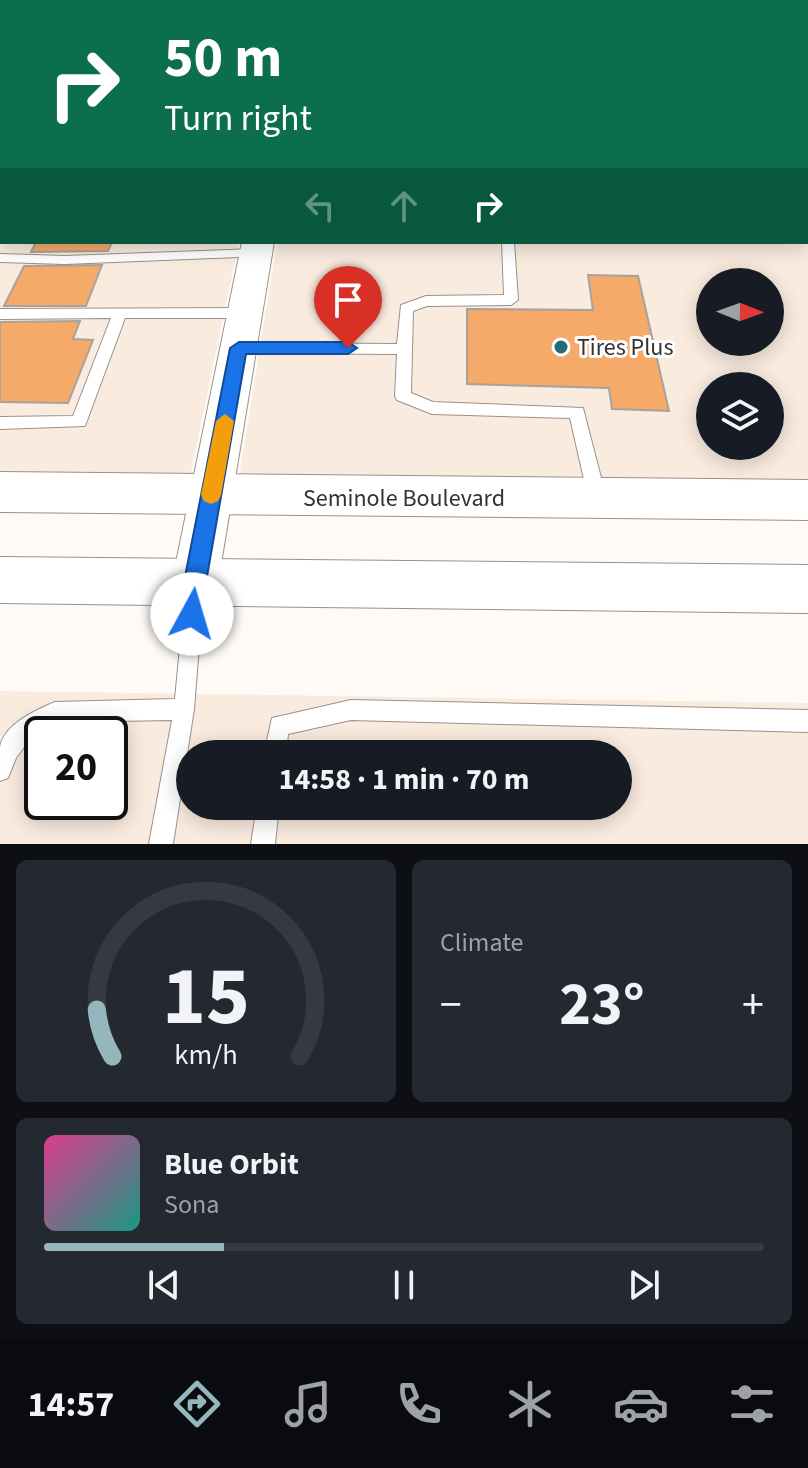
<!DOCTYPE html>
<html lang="en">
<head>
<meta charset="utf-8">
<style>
	body { margin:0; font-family:"Source Sans 3",sans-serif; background:#242831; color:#f1f3f6; height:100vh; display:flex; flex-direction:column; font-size:30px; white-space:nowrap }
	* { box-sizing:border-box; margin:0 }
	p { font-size:26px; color:#9ea1a6 }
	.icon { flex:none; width:44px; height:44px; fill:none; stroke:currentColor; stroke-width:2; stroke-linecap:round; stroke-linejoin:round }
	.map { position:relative; height:844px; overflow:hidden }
	.drawer { display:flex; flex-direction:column; gap:16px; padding:16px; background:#0d0f14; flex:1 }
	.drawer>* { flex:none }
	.top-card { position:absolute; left:0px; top:0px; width:808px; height:244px; box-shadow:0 4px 20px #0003; background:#0b6e4f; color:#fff; overflow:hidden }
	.needle { width:52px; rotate:91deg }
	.buttons { position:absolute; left:696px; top:268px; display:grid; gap:16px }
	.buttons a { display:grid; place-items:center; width:88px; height:88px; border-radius:50%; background:#171b24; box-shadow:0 4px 20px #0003; font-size:40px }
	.speed { position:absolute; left:24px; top:716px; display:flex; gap:16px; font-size:40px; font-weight:700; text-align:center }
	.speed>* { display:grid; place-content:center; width:104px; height:104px; border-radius:50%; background:#171b24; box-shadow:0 4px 20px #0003; line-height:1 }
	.speed .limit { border:4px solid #111; border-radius:12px; background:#fff; color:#111 }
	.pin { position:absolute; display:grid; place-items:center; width:68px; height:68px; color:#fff; margin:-82px -34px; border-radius:50% 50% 50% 0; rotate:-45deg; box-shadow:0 0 8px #0007 }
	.pin .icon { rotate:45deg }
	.me { position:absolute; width:88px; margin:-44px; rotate:6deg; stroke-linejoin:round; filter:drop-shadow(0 0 6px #0008) }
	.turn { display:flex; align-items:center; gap:28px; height:168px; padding:0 32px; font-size:36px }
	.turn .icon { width:104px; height:104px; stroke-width:2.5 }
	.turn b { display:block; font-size:56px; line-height:68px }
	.lanes { display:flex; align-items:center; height:76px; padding:0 32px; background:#0003; justify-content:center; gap:40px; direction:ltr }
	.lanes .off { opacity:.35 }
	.big { font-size:60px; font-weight:700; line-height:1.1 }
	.drawer .widget { flex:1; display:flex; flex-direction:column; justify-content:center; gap:12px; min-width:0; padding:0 28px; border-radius:12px; background:#242831 }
	.drawer .dial { align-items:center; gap:0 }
	.dial svg { height:208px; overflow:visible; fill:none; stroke:#363941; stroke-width:7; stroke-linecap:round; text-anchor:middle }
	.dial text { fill:#f1f3f6; stroke:none }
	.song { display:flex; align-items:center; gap:24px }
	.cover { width:96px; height:96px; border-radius:12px; background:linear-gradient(135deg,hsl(330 70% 55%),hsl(170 70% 35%)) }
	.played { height:8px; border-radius:4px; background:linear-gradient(90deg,#95b6bd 25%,#363941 25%) }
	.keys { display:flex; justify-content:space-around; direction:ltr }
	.heat { display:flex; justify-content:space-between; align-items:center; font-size:44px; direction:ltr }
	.drawer .tiles { flex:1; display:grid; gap:16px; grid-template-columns:1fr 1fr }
	.widget:last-child { grid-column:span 2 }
	.trip { position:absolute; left:176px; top:740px; width:456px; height:80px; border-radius:40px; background:#171b24; box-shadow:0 4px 20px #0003; font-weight:700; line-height:80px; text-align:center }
	.menu { display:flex; height:128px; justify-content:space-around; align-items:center; background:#090b0e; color:#9ea1a6 }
	.menu .icon { width:56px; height:56px }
	.menu .active { color:#95b6bd }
	.menu b { font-size:36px; color:#f1f3f6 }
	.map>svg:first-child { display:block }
	.built { fill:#faebdf; fill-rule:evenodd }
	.building { fill:#f5aa69; stroke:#a9a19b; stroke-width:2 }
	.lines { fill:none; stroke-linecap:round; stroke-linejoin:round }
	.service-casing { stroke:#99918b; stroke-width:2 }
	.minor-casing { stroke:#99918b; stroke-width:2 }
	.tertiary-casing { stroke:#99918b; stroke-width:2 }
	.primary-casing { stroke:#99918b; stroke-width:2 }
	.service { fill:#fff; fill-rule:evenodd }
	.minor { fill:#fff; fill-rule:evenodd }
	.tertiary { fill:#fff; fill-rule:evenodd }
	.primary { fill:#fff; fill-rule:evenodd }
	.route { fill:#1a73e8; stroke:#114b97; stroke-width:2 }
	.slow { fill:#f59e0b }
	.poi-dot { fill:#246b78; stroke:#fff; stroke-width:3 }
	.labels { text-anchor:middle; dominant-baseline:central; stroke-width:6; stroke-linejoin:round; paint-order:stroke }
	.poi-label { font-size:24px; fill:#35322f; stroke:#fff; text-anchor:start }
	.street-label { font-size:24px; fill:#35322f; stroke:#fff }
</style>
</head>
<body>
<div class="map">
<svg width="808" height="844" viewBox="0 0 808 844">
	<rect width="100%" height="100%" fill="#fffaf5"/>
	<!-- built -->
	<path class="built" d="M325,0H808V482L239,478L277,242H806V2ZM710,282H770V342H710ZM710,386H770V446H710Z
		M0,146L2,242H239L190,477L0,473Z
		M0,691L808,703V844H0ZM42,734H110V802H42ZM190,754H618V806H190Z"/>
	<!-- building -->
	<path class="building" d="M36,242H112L108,251L31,252Z
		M102,265L86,306H4L24,266Z
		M588,275L638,276L669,411L612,409L609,388L467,384V309L593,310Z
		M80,321L73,339L93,340L68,403L0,402V322Z"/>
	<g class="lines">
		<!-- service casing -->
		<g class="service-casing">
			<path id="service" d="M806,91H808V97H806Z
				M0,147H2V153H0Z
				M0,174H2V182H0Z
				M502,242H514L518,300L511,305L427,306L413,311L411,393L433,402L583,408L606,497L603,502L597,504L591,502L588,497L570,418L432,414L397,400L395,396L397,354L239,353L232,348L239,343L397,344L401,305L426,296L504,295Z
				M256,249L263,253L261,256L65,264L0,262V254L65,256Z
				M245,308L252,313L245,318H125L85,426L0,429V417L73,416L111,318L0,319V309Z
				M195,575L202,578L204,584L194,709L173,844H149L172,720L56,722L28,742L16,758L8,778L0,781C0,770 0,758 0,747C4,724 36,710 55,702L175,699L186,584L188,578Z
				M351,700L808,710V732L351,720L288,734L286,754H264L272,718Z
				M257,806H279L275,844H251Z"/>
		</g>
		<!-- minor casing -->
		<g class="minor-casing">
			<path id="minor" d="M10,0H29L9,2Z
				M2,15V28L0,29V16Z"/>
		</g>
		<!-- tertiary casing -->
		<g class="tertiary-casing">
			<path id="tertiary" d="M242,242H274L218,582L212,597L195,603L178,597L172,582Z"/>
		</g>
		<!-- primary casing -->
		<g class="primary-casing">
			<path id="primary" d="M0,472L808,480V520L0,512Z
				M0,557L808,565V613L0,603Z"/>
		</g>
		<!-- service -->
		<use href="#service" class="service"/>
		<!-- minor -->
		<use href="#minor" class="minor"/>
		<!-- tertiary -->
		<use href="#tertiary" class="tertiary"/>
		<!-- primary -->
		<use href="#primary" class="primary"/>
	</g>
	<!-- route -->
	<path class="route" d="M239,342H348L357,348L348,354H246L206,582L200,621L192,624L184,621L181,614L184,582L230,348Z"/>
	<!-- slow -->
	<path class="slow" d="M225,414L234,421L221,495L218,501L211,504L204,501L201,495L216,421Z"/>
	<!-- markers -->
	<circle class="poi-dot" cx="561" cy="347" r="8"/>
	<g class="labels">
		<!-- poi labels -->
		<g class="poi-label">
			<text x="577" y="347">Tires Plus</text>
		</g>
		<!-- street labels -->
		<g class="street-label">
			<text x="404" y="498">Seminole Boulevard</text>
		</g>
	</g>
</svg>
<div class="buttons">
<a><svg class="needle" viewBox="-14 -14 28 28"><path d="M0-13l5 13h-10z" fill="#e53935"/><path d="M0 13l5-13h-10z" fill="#9ea1a6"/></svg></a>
<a><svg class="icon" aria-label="layers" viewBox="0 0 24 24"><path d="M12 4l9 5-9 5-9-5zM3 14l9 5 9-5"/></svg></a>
</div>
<div class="speed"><div class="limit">20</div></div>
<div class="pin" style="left:348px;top:348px;background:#d93025"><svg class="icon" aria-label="arrive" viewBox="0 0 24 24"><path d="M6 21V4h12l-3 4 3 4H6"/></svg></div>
<svg class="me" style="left:192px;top:614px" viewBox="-20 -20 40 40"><circle r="19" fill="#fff"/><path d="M0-13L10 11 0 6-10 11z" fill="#1a73e8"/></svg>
<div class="trip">14:58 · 1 min · 70 m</div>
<div class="top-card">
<div class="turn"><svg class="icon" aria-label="right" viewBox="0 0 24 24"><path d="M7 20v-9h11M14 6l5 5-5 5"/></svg><div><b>50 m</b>Turn right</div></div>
<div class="lanes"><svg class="icon off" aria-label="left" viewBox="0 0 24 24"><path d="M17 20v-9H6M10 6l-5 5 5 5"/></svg><svg class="icon off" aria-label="ahead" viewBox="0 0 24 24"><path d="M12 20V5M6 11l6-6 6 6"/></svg><svg class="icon" aria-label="right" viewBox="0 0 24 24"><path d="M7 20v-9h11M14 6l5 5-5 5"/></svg></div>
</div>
</div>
<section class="drawer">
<div class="tiles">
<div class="widget dial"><svg viewBox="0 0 100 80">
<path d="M14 69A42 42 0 1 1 86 69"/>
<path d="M14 69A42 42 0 0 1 8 51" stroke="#95b6bd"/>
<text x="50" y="56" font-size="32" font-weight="700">15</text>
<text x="50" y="72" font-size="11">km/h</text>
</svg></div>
<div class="widget"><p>Climate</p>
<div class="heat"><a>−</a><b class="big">23°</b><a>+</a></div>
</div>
<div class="widget">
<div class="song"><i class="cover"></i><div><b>Blue Orbit</b><p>Sona</p></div></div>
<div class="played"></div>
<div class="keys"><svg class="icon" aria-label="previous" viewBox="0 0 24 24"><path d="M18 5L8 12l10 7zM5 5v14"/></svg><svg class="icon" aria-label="pause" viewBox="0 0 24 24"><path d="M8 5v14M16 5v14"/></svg><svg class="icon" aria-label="next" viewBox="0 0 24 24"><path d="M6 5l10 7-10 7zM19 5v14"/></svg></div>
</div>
</div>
</section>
<nav class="menu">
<b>14:57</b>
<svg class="icon active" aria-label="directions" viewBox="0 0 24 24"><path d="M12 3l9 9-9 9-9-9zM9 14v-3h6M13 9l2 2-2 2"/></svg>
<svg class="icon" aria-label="music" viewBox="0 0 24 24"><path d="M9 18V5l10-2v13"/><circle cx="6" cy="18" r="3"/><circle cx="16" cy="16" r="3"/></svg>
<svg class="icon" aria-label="phone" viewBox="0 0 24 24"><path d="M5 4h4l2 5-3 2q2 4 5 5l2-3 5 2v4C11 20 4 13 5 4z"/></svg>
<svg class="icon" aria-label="climate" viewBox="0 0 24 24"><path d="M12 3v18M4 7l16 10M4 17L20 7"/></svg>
<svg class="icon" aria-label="car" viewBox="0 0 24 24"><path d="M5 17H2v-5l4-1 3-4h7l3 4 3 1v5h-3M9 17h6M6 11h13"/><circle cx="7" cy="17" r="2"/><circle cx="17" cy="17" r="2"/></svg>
<svg class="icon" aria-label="filters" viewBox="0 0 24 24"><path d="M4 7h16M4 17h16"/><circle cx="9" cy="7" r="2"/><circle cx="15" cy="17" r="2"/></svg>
</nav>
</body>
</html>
